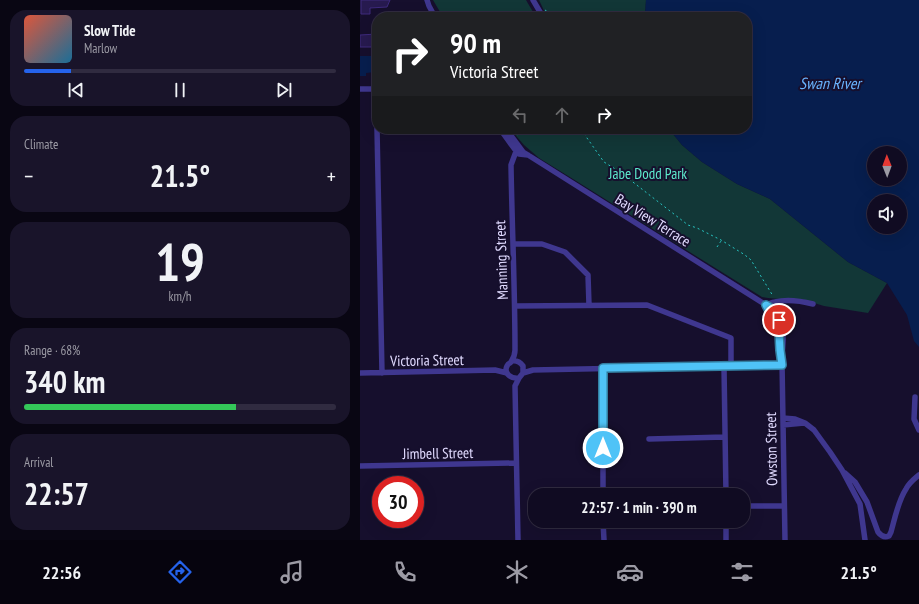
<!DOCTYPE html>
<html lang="en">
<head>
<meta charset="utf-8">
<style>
	body { margin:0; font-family:"PT Sans Narrow",sans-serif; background:#19142a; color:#f1f3f6; height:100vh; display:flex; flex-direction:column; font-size:15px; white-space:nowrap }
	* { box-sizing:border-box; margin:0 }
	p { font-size:13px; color:#9c9ba5 }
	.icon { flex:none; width:22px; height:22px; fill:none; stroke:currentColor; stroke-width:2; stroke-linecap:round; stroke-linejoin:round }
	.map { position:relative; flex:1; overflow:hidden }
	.sheet { display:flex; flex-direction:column; gap:10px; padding:10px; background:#090613; width:360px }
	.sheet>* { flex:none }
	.banner { position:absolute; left:12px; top:12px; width:380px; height:122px; border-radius:16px; box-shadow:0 4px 16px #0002,0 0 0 1px #302b40; background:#202124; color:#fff; overflow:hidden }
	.needle { width:26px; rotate:359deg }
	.tools { position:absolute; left:507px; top:146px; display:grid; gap:8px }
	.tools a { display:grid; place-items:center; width:40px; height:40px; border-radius:50%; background:#100b22; box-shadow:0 4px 16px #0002,0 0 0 1px #302b40; font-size:20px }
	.speed { position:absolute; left:12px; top:476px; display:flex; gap:8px; font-size:20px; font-weight:700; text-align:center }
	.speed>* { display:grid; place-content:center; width:52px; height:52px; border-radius:50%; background:#100b22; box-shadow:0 4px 16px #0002,0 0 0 1px #302b40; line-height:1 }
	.speed .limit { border:6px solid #d22; background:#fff; color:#111 }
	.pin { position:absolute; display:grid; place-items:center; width:34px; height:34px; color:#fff; margin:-17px; border:2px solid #fff; border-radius:50%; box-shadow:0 1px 4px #0007 }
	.me { position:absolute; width:44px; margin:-22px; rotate:0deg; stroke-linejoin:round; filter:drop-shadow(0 0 3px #0008) }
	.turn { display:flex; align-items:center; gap:14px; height:84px; padding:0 12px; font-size:18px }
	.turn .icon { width:52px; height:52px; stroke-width:2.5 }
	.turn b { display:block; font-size:28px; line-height:34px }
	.lanes { display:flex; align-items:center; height:38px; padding:0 12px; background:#0003; justify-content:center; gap:20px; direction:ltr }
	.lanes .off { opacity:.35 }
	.big { font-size:30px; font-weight:700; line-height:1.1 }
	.sheet .tile { flex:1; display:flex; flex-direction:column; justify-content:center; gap:6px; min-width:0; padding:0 14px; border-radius:16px; background:#19142a }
	.sheet .dial { align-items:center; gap:0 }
	.dial b { font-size:52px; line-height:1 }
	.song { display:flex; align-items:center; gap:12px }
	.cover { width:48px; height:48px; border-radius:6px; background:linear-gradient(135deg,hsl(10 70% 55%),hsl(200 70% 35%)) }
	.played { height:4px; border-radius:2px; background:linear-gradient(90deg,#2563eb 15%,#302b40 15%) }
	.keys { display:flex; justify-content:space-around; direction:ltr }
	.heat { display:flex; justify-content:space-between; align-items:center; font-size:22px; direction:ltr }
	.charge { height:6px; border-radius:3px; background:linear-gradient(90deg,#34c759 68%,#302b40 0) }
	.trip { position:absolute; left:168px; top:488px; width:222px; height:40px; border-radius:16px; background:#100b22; box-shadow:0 4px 16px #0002,0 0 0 1px #302b40; font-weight:700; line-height:40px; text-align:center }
	.dock { display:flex; height:64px; justify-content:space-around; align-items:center; background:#06040e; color:#9c9ba5 }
	.dock .icon { width:28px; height:28px }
	.dock .active { color:#2563eb }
	.dock b { font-size:18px; color:#f1f3f6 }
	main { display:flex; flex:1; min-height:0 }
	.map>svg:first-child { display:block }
	.green { fill:#123737 }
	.water { fill:#071e4e; fill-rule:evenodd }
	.building { fill:#271a4f; stroke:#3e2a7d }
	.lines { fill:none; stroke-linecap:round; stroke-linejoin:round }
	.path { stroke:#28c6c4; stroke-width:1; stroke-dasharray:2 3; stroke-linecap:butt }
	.minor { stroke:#3f378f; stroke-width:5.5 }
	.route-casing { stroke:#337fa1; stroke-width:10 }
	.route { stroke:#4fc3f7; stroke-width:7 }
	.labels { text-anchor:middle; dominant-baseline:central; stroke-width:4; stroke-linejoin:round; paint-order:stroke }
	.park-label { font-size:15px; fill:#5de9cc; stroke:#160f2d }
	.street-label { font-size:15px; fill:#e1dbff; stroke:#160f2d }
	.water-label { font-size:16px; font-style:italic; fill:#69b3ff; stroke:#160f2d }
</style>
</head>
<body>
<main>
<section class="sheet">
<div class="tile">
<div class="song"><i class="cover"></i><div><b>Slow Tide</b><p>Marlow</p></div></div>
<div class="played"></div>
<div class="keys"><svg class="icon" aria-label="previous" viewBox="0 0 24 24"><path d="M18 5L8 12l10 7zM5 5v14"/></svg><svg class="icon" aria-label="pause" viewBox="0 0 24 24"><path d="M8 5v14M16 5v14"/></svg><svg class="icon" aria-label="next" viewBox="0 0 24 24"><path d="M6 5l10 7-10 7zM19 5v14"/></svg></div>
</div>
<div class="tile"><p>Climate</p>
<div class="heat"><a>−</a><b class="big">21.5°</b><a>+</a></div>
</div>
<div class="tile dial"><b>19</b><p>km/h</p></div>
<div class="tile"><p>Range · 68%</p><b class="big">340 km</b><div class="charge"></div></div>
<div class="tile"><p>Arrival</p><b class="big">22:57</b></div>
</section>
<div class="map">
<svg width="559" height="540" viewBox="0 0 559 540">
	<rect width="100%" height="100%" fill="#160f2d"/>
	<!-- green -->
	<path class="green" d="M73,0H166L176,17H83Z
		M179,0H286L285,17H187Z
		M150,129H309L322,145L342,162L377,184L410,199L488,262L527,283L508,313L464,306L441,299H420L408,298L402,297L336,256L213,179L179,158L164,145Z"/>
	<!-- water -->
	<path class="water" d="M286,0H559V347L554,341L547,315L527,283L488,262L410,199L377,184L342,162L322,145L309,129H387V17H285ZM514,153H540V179H514ZM514,201H540V227H514Z
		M0,56H15L16,72L6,73V76H0Z"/>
	<!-- building -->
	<path class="building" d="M1,0H30L27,7L10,8V14H1Z
		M17,34V47H0V35Z"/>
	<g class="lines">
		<!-- path -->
		<path class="path" d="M185,10L191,14L194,17
			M222,129L227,138L244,162L260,172L328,225L337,228L361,240L385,255L391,260L413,296
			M157,135L164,129
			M357,247L361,241"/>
		<!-- minor -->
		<path class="minor" d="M67,0L69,6L75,17
			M173,0L183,17
			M0,89H17
			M17,89V109
			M17,129L22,373
			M140,129L156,151L159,154L168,155
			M146,129L163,152L168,155L406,305C425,313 425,340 421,358
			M153,244H182L205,252L228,275L229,305
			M406,305L416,324L419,332L420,348
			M406,305C409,304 412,302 415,302C427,299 441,301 453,304
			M155,306L287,305L371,338V366
			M152,361C157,360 160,362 163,366V373L159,378C152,379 143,374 147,366C149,362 148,365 151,362C153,359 155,354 155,350C155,289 152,227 151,165L158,146
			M422,362L425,540
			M364,367L366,495
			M0,373L135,370L147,373
			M163,373L173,370L422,365
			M555,397L554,419L559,430
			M423,418L435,419L445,423L454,430L470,452L482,470L500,504L505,540
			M423,425L444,423
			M289,439L365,437
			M0,466L156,463
			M485,473L495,482L507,502L518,532C521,536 524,538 529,536L531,532C535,518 538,501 546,489C549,483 554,479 559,475
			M243,495V368
			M383,506H424
			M243,521L244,540
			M366,521V540
			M158,540L155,386L159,378"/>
	</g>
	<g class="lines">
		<!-- route casing -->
		<g class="route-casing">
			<path id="route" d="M243,448V368L422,365L420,350L419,332L416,324L406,305C413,308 416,313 419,320"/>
		</g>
		<!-- route -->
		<use href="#route" class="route"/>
	</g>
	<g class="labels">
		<!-- park labels -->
		<g class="park-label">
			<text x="288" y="173">Jabe Dodd Park</text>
		</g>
		<!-- street labels -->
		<g class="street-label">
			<text transform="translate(293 220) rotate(32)">Bay View Terrace</text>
			<text transform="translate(141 260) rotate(-92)">Manning Street</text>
			<text transform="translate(67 360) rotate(-1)">Victoria Street</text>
			<text transform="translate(411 449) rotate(-91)">Owston Street</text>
			<text transform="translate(78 453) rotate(-1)">Jimbell Street</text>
		</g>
		<!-- water labels -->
		<g class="water-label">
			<text x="470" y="83">Swan River</text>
		</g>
	</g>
</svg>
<div class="tools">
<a><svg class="needle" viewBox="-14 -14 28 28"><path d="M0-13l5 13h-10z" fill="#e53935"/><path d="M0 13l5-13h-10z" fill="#9c9ba5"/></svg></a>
<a><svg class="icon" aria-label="sound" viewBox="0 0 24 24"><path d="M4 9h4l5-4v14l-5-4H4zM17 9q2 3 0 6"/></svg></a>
</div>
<div class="speed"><div class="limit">30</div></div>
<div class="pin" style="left:419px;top:320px;background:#d93025"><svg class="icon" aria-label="arrive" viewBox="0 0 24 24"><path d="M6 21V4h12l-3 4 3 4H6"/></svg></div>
<svg class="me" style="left:243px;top:448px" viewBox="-20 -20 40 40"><circle r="17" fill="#4fc3f7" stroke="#fff" stroke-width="3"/><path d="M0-11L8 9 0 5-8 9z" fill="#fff"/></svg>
<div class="trip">22:57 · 1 min · 390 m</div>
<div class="banner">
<div class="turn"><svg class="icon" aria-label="right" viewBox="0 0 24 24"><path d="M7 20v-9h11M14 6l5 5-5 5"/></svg><div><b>90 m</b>Victoria Street</div></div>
<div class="lanes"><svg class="icon off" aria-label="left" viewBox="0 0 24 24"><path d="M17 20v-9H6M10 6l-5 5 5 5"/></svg><svg class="icon off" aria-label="ahead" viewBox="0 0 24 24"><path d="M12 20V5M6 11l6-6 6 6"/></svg><svg class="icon" aria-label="right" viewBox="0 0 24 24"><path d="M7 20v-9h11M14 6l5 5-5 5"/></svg></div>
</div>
</div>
</main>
<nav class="dock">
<b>22:56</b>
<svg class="icon active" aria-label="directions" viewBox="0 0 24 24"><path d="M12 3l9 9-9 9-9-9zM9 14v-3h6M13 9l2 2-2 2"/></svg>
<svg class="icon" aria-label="music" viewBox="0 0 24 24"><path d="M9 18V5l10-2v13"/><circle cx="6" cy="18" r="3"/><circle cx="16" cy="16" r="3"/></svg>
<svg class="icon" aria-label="phone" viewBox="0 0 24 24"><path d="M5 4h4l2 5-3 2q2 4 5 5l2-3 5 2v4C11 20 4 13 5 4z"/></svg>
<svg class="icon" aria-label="climate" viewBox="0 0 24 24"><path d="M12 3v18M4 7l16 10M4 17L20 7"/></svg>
<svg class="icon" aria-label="car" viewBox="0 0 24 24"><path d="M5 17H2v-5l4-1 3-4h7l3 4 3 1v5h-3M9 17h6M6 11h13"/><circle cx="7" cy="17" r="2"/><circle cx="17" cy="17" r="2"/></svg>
<svg class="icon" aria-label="filters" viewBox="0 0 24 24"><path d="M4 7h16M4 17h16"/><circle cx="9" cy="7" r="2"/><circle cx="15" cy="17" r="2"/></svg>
<b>21.5°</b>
</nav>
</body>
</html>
